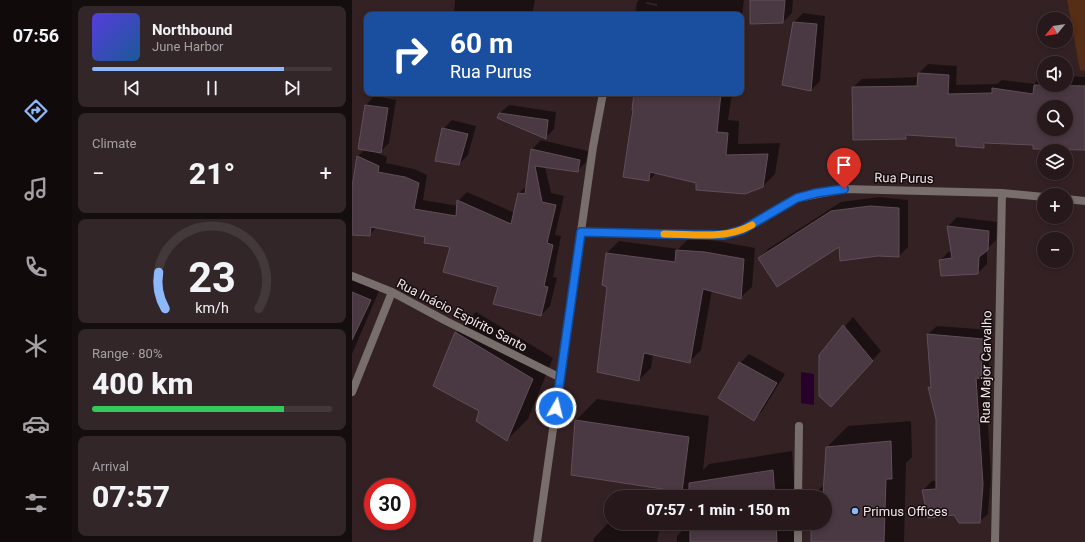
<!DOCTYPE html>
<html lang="en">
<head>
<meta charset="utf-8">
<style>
	body { margin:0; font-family:Roboto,sans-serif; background:#332628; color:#f1f3f6; height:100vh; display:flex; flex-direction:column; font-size:15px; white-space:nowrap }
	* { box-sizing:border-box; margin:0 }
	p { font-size:13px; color:#a4a0a3 }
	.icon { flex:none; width:22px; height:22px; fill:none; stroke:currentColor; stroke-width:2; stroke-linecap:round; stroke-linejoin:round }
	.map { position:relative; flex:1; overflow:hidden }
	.sheet { display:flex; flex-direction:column; gap:6px; padding:6px; background:#150e0f; width:280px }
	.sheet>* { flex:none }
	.hud { position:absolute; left:12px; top:12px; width:380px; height:84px; border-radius:8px; box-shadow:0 2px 6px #0003,0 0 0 1px #43383a; background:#1a4fa0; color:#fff; overflow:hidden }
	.needle { width:26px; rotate:240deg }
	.fabs { position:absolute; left:685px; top:12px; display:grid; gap:8px }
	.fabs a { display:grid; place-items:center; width:36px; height:36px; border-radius:50%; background:#27191b; box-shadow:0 2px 6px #0003,0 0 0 1px #43383a; font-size:20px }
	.speed { position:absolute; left:12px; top:478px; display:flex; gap:8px; font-size:20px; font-weight:700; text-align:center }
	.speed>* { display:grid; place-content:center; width:52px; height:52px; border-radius:50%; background:#27191b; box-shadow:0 2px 6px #0003,0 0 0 1px #43383a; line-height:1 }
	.speed .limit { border:6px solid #d22; background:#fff; color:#111 }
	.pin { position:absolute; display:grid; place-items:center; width:34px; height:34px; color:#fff; margin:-41px -17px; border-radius:50% 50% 50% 0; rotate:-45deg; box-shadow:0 0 4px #0007 }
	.pin .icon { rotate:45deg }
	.me { position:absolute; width:44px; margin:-22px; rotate:8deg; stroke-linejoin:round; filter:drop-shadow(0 0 3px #0008) }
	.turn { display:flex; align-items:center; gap:14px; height:84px; padding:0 20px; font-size:18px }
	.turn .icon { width:52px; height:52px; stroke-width:2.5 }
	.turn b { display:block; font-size:28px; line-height:34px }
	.big { font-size:30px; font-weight:800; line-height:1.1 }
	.sheet .tile { flex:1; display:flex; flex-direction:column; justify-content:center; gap:6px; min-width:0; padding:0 14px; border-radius:8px; background:#332628 }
	.sheet .dial { align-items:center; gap:0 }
	.dial svg { height:104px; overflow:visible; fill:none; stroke:#43383a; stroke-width:7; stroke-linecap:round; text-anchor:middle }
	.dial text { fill:#f1f3f6; stroke:none }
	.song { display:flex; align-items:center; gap:12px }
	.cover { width:48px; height:48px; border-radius:6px; background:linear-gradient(135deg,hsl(250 70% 55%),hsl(210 70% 35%)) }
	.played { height:4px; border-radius:2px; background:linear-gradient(90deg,#8db9fc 80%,#43383a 80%) }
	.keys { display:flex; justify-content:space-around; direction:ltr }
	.heat { display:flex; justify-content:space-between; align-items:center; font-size:22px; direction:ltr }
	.charge { height:6px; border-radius:3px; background:linear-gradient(90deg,#34c759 80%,#43383a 0) }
	.trip { position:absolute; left:252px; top:490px; width:228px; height:40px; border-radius:20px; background:#27191b; box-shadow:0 2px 6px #0003,0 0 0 1px #43383a; font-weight:800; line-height:40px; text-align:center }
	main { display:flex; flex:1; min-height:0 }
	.tab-bar { display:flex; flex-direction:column; width:72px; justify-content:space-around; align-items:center; background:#100a0b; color:#a4a0a3 }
	.tab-bar .icon { width:28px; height:28px }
	.tab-bar .current { color:#8db9fc }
	.tab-bar b { font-size:18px; color:#f1f3f6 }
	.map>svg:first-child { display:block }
	.green { fill:#562d15 }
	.water { fill:#27002c }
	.shadow { fill:#0007; fill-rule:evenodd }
	.building { fill:#4a3842; stroke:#614e58; fill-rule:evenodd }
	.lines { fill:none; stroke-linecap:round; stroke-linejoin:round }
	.minor { stroke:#786e6c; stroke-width:8 }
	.route-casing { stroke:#114b97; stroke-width:10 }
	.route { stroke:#1a73e8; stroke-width:7 }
	.slow { stroke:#f59e0b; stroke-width:7 }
	.poi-dot { fill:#8db9fc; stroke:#160d0f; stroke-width:1.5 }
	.labels { text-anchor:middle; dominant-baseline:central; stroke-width:3; stroke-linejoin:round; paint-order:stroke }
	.street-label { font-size:13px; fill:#f3e5e7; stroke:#160d0f }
	.poi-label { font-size:13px; fill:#f3e5e7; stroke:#160d0f; text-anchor:start }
</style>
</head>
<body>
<main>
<nav class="tab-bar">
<b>07:56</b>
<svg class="icon current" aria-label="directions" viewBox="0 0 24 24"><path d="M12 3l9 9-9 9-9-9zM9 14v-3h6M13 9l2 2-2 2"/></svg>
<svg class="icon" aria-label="music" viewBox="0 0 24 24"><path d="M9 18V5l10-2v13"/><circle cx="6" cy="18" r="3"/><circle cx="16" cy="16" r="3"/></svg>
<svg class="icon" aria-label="phone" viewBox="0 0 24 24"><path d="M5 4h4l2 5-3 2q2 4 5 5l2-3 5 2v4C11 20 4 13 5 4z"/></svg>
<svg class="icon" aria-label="climate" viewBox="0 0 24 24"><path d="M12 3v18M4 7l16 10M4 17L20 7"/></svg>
<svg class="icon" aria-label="car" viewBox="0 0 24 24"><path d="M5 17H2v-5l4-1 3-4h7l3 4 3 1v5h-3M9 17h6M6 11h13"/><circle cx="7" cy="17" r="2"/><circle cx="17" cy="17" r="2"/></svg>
<svg class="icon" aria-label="filters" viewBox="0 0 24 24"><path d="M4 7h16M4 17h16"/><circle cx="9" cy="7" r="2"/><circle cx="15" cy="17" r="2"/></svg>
</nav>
<section class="sheet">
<div class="tile">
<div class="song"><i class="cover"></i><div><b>Northbound</b><p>June Harbor</p></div></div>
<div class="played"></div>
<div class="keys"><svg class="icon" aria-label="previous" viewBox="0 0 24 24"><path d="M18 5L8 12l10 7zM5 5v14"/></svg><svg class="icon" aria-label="pause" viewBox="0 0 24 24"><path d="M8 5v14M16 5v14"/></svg><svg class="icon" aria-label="next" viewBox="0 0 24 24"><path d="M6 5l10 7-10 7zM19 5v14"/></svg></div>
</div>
<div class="tile"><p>Climate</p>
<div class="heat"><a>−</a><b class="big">21°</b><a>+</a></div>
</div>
<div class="tile dial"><svg viewBox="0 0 100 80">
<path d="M14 69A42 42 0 1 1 86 69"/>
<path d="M14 69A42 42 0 0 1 9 41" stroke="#8db9fc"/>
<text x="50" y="56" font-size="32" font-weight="700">23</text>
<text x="50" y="72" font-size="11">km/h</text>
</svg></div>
<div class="tile"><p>Range · 80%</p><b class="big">400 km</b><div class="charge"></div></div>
<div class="tile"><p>Arrival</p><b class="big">07:57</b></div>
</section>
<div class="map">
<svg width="733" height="542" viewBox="0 0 733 542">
	<rect width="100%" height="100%" fill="#342124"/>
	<!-- green -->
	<path class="green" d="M715,0H733V71L728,70Z"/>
	<!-- water -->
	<path class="water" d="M449,372L462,374V405L449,403Z"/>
	<!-- shadow -->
	<path class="shadow" d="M103,0H183L180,15H102Z
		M287,0H392L389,24V15H283L285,2ZM294,2L305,4V6L294,4Z
		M399,0H441L440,13L431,22Z
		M451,13L473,16L468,81L459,90L442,22Z
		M576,64L605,66L604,85L645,84L650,80L683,84V83L691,74L692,85H714V76L733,77V149L636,142L632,146L605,137L558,134L554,138L501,87L510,79L567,77V73ZM692,107H714V129H692Z
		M283,93H380L376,120L387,121L386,144L428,143L423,174L411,186L345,183L304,173L297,180L290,121Z
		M22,96L44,100L37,143L29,151H22L35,157L34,163L62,169L75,175L71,200L106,206V201L115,192L163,213L167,193L176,185L180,149L189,140L236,151L234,162L225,171L193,167L199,193L212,196L203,235L209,236L201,277L205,278L198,306L189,315L147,286L99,247L74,236L25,227L17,235L0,234V190L6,156L13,149L14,105Z
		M157,105L204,112L202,129L193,138L148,113Z
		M100,120L124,126L116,155L107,164L91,129Z
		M527,197L556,200V247L547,256L487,246L407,258L416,249L489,202Z
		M605,217L645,222L644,240L635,249V264L626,273L588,261L596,252L600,251L596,226Z
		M337,238L365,241L403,248L400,287L388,298L360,290L349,350L337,362L301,354L299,368L287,380L256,286L251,284L255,253L267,241L326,249Z
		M0,279L27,291L0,354Z
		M124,312L201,358L176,419L155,440L128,411L104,333Z
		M501,317L529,351L487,397L468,355Z
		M585,326L639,330L637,369L633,373L639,475L636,514L627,522L602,514L571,490L580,481H585V419L578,388L580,385L576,334Z
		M397,354L433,374L410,411L402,420L388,363Z
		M245,399L357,416L351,470L357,464L440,451L443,497H338V495L336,497H321L319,472L220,474L224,420Z
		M559,421L560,457L554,463L552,542H460V523H473V497H461V495L473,484L475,447L496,426Z
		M259,520V523H286L308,527L305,542H241L242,538Z
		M338,523H444L445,542H325V536Z"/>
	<!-- building -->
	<path class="building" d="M398,0H433L431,23L398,24Z
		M441,22L465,24L459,91L430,85Z
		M566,73L597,75L596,94L640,93V88L681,94L682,85L733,86V150L681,149V145L632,143V148L604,146V138L554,135V139L501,140L500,87L565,86ZM692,107H714V129H692Z
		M282,93H369L365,132L376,133L374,155L416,154L411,187L393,194L344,190V183L298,172L297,181L271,177L281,110H280Z
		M13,105L36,108L29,153L6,149Z
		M147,113L196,120L194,139L145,118Z
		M90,128L116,134L107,165L83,161Z
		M179,149L228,160L226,172L183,166L190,202L204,205L195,243L201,245L192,286L196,287L189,316L141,304L146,287L91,272L98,247L72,243L73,237L19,227L18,236L0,235V187L5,156L27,166L26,172L53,177L67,183L62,209L104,216L105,200L159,224L166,193L173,194Z
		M518,206L547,208V257L526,256L488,261L487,247L425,287L406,258L479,211Z
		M595,226L637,231L636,250L627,257L626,274L589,276L587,260L600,258Z
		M324,250L353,252L392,259L389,299L351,289L338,363L292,353L287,381L245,372L255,287L250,285L254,253L323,262Z
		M0,292L19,300L0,340Z
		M491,325L521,361L479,407L467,396V355Z
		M103,332L181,379L155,441L124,421L127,411L81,386Z
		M575,334L631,339L629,379L624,378L631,484L628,523H607L602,515L576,518L570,490L584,489V419L576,387L579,388Z
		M387,362L425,383L402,421L366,398Z
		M223,420L337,437L330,492L219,475Z
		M539,441L540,479H534L532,542H459V523H473V497H460V495H471L474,447Z
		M421,470L423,497H337V483Z
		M338,523H424L425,542H338Z"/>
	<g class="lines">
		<!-- minor -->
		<path class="minor" d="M714,199L733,201
			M229,232L309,234L372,235L390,230L445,198L492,189L650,193L692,197
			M0,276L40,292L94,321L209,378
			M0,392L40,292
			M446,497L447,426
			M185,542L241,147L251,93
			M446,542V523
			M643,542L650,193"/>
	</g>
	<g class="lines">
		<!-- route casing -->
		<g class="route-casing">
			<path id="route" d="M204,408L229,232L309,234L372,235L390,230L445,198L464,193L492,189"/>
		</g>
		<!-- route -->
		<use href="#route" class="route"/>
		<!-- slow -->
		<path class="slow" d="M312,234C341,234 373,240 400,225"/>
	</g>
	<!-- markers -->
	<circle class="poi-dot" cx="503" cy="511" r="4"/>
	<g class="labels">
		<!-- street labels -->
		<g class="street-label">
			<text transform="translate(552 178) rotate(1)">Rua Purus</text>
			<text transform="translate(110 315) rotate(27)">Rua Inácio Espírito Santo</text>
			<text transform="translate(634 367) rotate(-89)">Rua Major Carvalho</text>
		</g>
		<!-- poi labels -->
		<g class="poi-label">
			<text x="511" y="511">Primus Offices</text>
		</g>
	</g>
</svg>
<div class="fabs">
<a><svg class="needle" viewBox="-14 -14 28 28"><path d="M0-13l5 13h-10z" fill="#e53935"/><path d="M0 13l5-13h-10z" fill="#a4a0a3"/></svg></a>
<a><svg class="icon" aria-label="sound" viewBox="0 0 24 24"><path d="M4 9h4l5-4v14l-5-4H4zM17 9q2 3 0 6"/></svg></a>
<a><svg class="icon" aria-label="search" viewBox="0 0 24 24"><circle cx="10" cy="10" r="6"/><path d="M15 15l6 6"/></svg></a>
<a><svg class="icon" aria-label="layers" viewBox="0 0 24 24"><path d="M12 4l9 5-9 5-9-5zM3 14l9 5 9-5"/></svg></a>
<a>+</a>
<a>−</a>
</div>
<div class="speed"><div class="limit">30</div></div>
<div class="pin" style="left:492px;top:189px;background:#d93025"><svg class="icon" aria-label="arrive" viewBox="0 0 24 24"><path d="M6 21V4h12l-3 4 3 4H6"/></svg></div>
<svg class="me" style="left:204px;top:408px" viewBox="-20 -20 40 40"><circle r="17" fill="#1a73e8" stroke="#fff" stroke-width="3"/><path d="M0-11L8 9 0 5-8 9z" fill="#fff"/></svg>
<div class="trip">07:57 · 1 min · 150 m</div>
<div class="hud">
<div class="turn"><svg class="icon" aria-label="right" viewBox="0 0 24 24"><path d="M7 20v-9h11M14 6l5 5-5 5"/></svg><div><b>60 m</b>Rua Purus</div></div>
</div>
</div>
</main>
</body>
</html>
